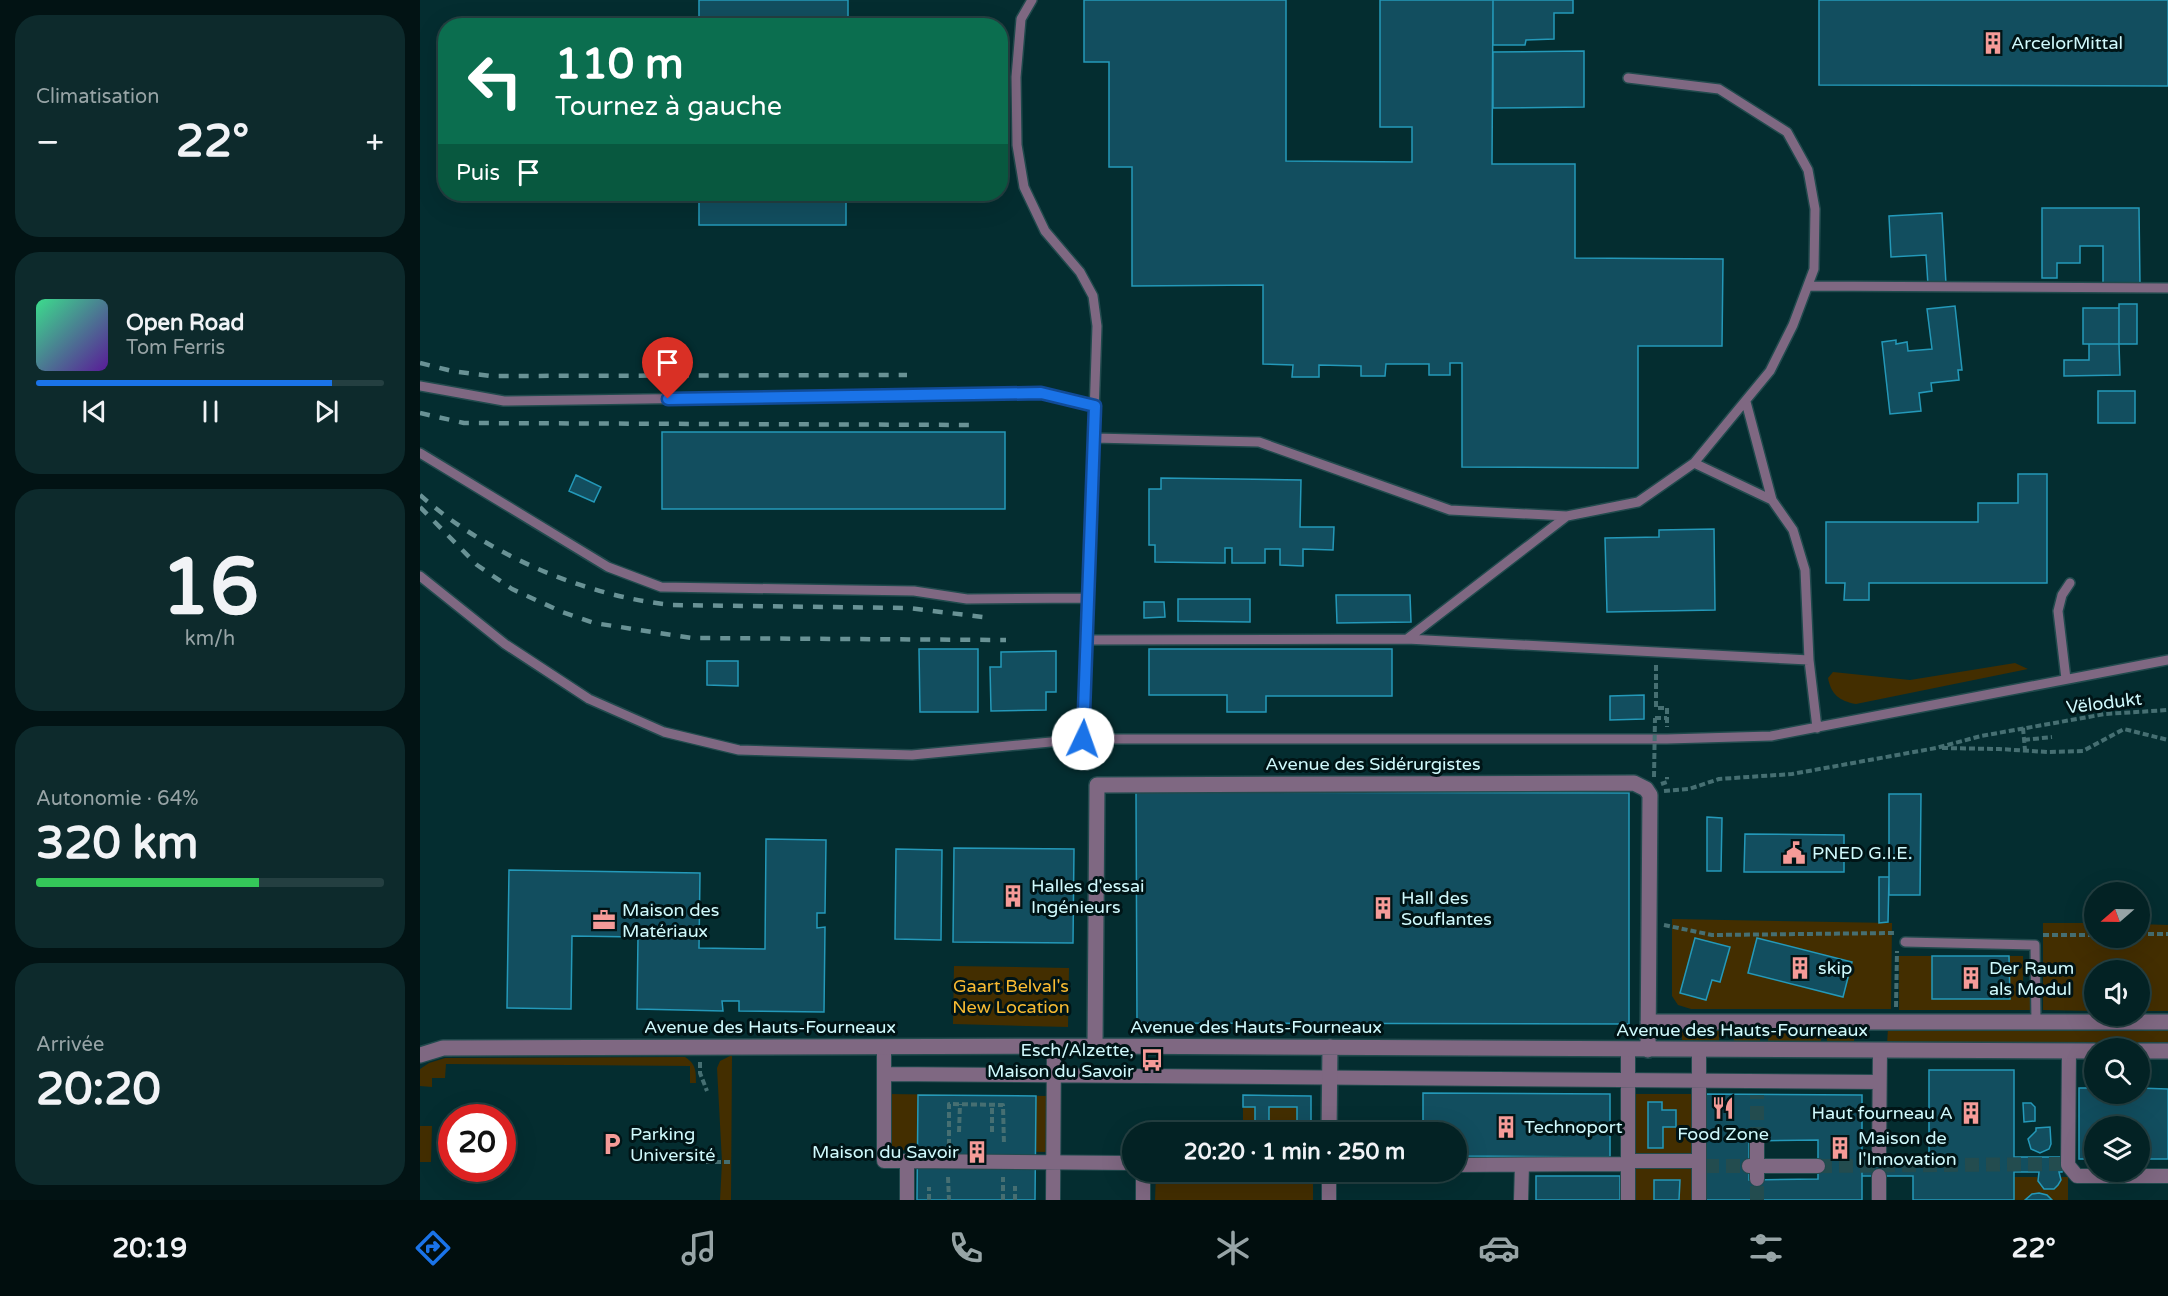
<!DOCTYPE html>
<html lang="fr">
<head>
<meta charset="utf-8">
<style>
	body { margin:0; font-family:"Varela Round",sans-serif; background:#0d2a2c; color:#f1f3f6; height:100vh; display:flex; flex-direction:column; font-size:22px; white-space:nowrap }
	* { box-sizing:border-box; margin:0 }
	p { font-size:20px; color:#97a4a6 }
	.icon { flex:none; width:33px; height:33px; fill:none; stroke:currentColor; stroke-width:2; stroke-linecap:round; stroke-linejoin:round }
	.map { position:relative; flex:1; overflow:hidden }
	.details { display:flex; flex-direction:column; gap:15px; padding:15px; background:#021314; width:420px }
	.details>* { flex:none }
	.top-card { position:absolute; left:18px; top:18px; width:570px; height:183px; border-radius:24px; box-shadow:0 6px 24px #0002,0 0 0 2px #243f41; background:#0b6e4f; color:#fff; overflow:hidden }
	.needle { width:39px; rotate:250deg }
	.fabs { position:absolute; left:1664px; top:882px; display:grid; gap:12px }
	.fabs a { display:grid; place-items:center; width:66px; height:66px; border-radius:50%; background:#032224; box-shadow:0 6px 24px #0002,0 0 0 2px #243f41; font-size:30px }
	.speed { position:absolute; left:18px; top:1104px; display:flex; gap:12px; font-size:30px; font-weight:700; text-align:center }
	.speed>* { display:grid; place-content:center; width:78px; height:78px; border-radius:50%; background:#032224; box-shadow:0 6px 24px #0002,0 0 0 2px #243f41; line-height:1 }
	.speed .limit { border:9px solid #d22; background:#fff; color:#111 }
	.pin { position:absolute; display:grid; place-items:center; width:51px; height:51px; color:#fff; margin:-62px -26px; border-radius:50% 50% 50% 0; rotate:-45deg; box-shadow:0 0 6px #0007 }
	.pin .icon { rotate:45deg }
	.me { position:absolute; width:66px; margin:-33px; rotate:3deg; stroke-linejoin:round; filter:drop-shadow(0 0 4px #0008) }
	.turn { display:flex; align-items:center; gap:21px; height:126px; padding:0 18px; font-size:27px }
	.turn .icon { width:78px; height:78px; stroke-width:2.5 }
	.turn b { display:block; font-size:42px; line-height:51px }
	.then { display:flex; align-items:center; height:57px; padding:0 18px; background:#0003; gap:12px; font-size:22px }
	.big { font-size:45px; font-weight:700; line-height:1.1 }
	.details .tile { flex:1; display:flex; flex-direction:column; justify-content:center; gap:9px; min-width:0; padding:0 21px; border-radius:24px; background:#0d2a2c }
	.details .dial { align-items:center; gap:0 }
	.dial b { font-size:78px; line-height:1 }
	.song { display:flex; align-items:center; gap:18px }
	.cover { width:72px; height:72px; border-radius:9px; background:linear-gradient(135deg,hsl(150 70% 55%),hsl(270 70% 35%)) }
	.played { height:6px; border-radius:3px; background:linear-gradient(90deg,#1a73e8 85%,#243f41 85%) }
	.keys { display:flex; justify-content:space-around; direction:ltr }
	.heat { display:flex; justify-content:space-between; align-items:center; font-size:33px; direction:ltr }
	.charge { height:9px; border-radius:4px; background:linear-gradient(90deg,#34c759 64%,#243f41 0) }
	.trip { position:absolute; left:702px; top:1122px; width:345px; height:60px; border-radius:30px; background:#032224; box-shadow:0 6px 24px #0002,0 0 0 2px #243f41; font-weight:700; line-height:60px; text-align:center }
	.tab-bar { display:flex; height:96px; justify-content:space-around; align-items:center; background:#010e0e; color:#97a4a6 }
	.tab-bar .icon { width:42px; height:42px }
	.tab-bar .selected { color:#1a73e8 }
	.tab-bar b { font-size:27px; color:#f1f3f6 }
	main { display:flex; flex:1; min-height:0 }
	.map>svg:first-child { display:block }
	.green { fill:#432e00 }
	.building { fill:#124e5f; stroke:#2499b9; stroke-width:1.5; fill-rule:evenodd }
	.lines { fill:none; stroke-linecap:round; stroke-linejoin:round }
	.pedestrian-tunnel { stroke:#234c4f; stroke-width:14; stroke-dasharray:14 7; stroke-linecap:butt }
	.service-casing { stroke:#214a4d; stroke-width:12 }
	.pedestrian-casing { stroke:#214a4d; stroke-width:16 }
	.minor-casing { stroke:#214a4d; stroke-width:18 }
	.path { stroke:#466f72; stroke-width:4; stroke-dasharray:6 3; stroke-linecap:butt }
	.service { stroke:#7f6882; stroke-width:9 }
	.pedestrian { stroke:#7f6882; stroke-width:14 }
	.minor { stroke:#7f6882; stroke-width:15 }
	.rail { stroke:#699295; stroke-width:4.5; stroke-dasharray:10 10; stroke-linecap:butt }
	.path-bridge { stroke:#466f72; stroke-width:4; stroke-dasharray:6 3; stroke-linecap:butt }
	.route-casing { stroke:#114b97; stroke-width:15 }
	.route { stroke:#1a73e8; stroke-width:10 }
	.labels { text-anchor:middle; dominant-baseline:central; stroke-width:6; stroke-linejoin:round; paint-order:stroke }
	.poi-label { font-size:18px; fill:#d0fafd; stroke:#001416; text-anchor:start }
	.street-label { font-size:18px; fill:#d0fafd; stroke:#001416 }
	.park-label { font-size:18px; fill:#f9bb32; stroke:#001416 }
</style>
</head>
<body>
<main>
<section class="details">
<div class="tile"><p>Climatisation</p>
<div class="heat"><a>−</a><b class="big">22°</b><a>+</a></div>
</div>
<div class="tile">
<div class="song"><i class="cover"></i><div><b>Open Road</b><p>Tom Ferris</p></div></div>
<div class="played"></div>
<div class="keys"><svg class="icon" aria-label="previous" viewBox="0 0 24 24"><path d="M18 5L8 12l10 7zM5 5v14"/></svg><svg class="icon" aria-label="pause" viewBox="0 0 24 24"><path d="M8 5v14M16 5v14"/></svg><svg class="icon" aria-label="next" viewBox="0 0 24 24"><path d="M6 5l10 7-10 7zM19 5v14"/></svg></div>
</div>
<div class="tile dial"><b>16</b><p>km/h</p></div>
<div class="tile"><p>Autonomie · 64%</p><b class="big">320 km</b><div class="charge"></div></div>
<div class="tile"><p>Arrivée</p><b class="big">20:20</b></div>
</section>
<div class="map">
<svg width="1748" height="1200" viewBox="0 0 1748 1200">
	<rect width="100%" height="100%" fill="#042d30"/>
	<!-- green -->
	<path class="green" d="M1595,663L1608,669L1436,704C1419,701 1411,694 1408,678L1413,672L1490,680Z
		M1252,919L1472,923L1471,1009H1271L1258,1005L1252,996Z
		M1623,923H1674V938H1719V924L1748,925V1011H1719V970H1674V1011L1623,1010Z
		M1479,956H1512V999H1589V956H1603V989L1610,990V1010H1479Z
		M534,966L649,968L648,1027L533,1024Z
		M1468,1028L1748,1029V1044L1467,1045Z
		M1299,1029V1045L1262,1046V1030Z
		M1314,1029H1340V1045L1314,1044Z
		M1407,1029H1434V1044L1407,1045Z
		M1348,1030H1401V1045H1348Z
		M312,1055L311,1200H300L302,1162L297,1068L300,1061Z
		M265,1057C276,1064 276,1071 276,1083H270V1066L26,1064L25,1078H12V1087L0,1086V1069L9,1063L25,1058Z
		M469,1094L627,1096V1152L469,1150Z
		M1212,1094H1274V1154L1213,1155Z
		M823,1107H891V1132H823Z
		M0,1126H12L11,1162H0Z
		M1213,1168H1274V1200H1212Z
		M736,1172H893V1200H735Z
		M1594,1177H1617L1620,1185L1629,1190L1638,1185L1641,1177H1648V1200H1632C1623,1191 1614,1191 1605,1200H1594Z"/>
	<!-- building -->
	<path class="building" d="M279,0H428V26H279Z
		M664,0H866V161L992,162V127H960V0H1073L1072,164H1155V258L1303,259L1302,346H1218V468L1042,467V363H1030V375H1009V364H966L965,376H941V366L899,365V377H872L873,365L843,364V285L712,286V167H689V62H664Z
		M1073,0H1153V13H1134V39L1106,40L1105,45H1073Z
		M1399,0H1748V86L1399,85Z
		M1164,51V107L1073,108V52Z
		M279,194H426V225H279Z
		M1622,208H1719L1720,285H1683V246H1660V263H1637V278H1622Z
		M1522,213L1526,284L1508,285L1506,255L1471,257L1469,216Z
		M1699,304H1717V344H1699Z
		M1535,306L1542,370H1538L1539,380L1511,383L1512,391L1499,393L1501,411L1470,414L1462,342L1476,340V344L1487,342L1488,351L1512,349L1507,309Z
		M1663,308H1699V344H1663Z
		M1669,344H1699L1700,375L1644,376V360H1669Z
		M1678,391H1715V423H1678Z
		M242,432H585V509H242Z
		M1598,474H1627V583H1449V600H1424L1425,583H1406V522H1558V503H1598Z
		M156,475L181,487L174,502L149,491Z
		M741,478L881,480L880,527H914L913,550L883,549V566L860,565V549H845V563H812V548H805V563L735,562V545H729V489H741Z
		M1294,529L1295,610L1187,612L1185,538L1239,537V530Z
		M916,595H990L991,622L917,623Z
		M758,599H830V622L758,621Z
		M724,602H744L745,617L724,618Z
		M499,649H558V712H500Z
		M729,649H972V696H846V712H807V695H729Z
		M636,651V692H626V710L571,711L570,667H581V652Z
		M287,661H318V686L287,685Z
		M1224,695V719L1190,720V696Z
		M716,792L1209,793V1024L717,1023Z
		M1469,794H1501L1500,895H1469Z
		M1287,817L1302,818L1301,871H1287Z
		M1325,834L1424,835V872H1324Z
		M346,839L406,840L405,913H397V928L405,927L404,1012L319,1011V1001H302L303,1011L217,1009L218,937L152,936L151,1009L87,1008L89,870L280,873L279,948L345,949Z
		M534,848L654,849L653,943L533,942Z
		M476,849L522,850L521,940L475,939Z
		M1459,877H1469L1468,922L1459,923Z
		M1275,938L1310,947L1300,982L1292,980L1286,1000L1260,993Z
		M1337,938L1432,962L1423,997L1328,973Z
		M1512,956H1589L1590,999H1512Z
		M1509,1070H1594V1157H1642V1172H1639L1641,1180L1638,1185L1634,1189H1624L1618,1181L1619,1172H1594V1200H1493V1176H1442V1156H1509Z
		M1659,1088H1674V1094H1719V1088L1748,1089V1159H1719V1126H1674V1159H1659Z
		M1003,1093L1190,1094V1157L1036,1156V1132H982V1122H1003Z
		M1285,1094L1442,1095V1200H1285ZM1398,1140V1179L1329,1180V1141Z
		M498,1095L616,1096L615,1200H497Z
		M823,1095L891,1096V1132H877V1107H849V1132H835V1107H823Z
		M1228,1102H1242V1110H1256V1127H1243V1148H1228Z
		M1603,1103H1611L1615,1107V1121L1604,1122Z
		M1630,1127L1631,1144L1629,1149L1620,1153L1611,1149L1608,1139L1616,1131V1128Z
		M1116,1176H1200V1200H1116Z
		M1234,1180H1260L1259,1200H1234Z
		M1619,1193L1627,1195L1632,1200H1605L1612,1194Z"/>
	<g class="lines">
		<!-- pedestrian-tunnel -->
		<path class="pedestrian-tunnel" d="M1337,1141V1095
			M1285,1166H1329
			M1398,1166L1642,1164
			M1337,1200V1179"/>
		<!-- service casing -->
		<g class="service-casing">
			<path id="service" d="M612,0L601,19L596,77L597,145L604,187L625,231L660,272L673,296L677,326L663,739
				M1208,78L1299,89L1367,132L1388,170L1395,209L1394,269L1373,325L1350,371L1274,463L1218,502L1147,516L987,639L1389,660
				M1388,286L1748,288
				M0,386L84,401L621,393L675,406
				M1326,402L1352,500
				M674,438L839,442L1030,510L1147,516
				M0,453L188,567L241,587L494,591L547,599L669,598
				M1274,463L1352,500L1373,530L1385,570L1389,660L1397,728
				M0,576L85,644L169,699L244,732L319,750L492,755L663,739H1247L1351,736L1748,660
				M667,640L987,639
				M1646,679L1638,611L1642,595L1650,583
				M1485,942L1615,945L1616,1023"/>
		</g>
		<!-- pedestrian casing -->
		<g class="pedestrian-casing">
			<path id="pedestrian" d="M464,1047V1161H487V1200
				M1649,1051L1648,1165L1657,1176H1748
				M464,1074L1459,1082
				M1337,1141V1179
				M1459,1156L1460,1050
				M487,1161L712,1163
				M1208,1161H1279
				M1036,1165L1208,1164
				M1329,1166H1398
				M723,1172V1200
				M633,1200L634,1046
				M909,1200V1172
				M1101,1200L1102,1165
				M1208,1200V1049
				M1279,1200V1050
				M1459,1200V1176"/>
		</g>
		<!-- minor casing -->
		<g class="minor-casing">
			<path id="minor" d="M1228,1022H1748
				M675,1046L677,785L1214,783L1226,789L1230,795L1228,1050
				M1719,1051H1748
				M0,1055L23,1048L675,1046L1674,1051
				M909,1132L910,1047"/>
		</g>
		<!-- path -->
		<path class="path" d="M1236,665V708H1247V727
			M1235,718H1247
			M1603,728L1605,750
			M1604,740L1632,737
			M1522,748L1579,749L1628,752L1663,751L1704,729L1748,740
			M1241,784L1247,782V777
			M1244,791L1269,789L1299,779L1372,774L1516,748L1561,736L1685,714L1748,710
			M1244,925L1292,935L1475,933
			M1719,934H1748
			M1623,935H1674
			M1476,1007L1477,951
			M280,1062V1073L287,1091
			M539,1132L540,1104
			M572,1132V1105
			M529,1145V1104L583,1105L584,1145
			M286,1162H311
			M528,1177L529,1200
			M509,1200V1187
			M583,1200V1177
			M595,1200V1186"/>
		<!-- service -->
		<use href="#service" class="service"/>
		<!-- pedestrian -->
		<use href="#pedestrian" class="pedestrian"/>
		<!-- minor -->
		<use href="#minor" class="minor"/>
		<!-- rail -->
		<path class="rail" d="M0,363L32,371L70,376L487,375
			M0,413L44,423L555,425
			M0,495C66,554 164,596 252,605L488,608L571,618
			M0,507L57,565L92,589L142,612L174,623L272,638L586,640"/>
		<!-- path-bridge -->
		<path class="path-bridge" d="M1234,777L1235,718"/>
	</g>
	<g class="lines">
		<!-- route casing -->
		<g class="route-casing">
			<path id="route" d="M248,399L621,393L675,406L663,739"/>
		</g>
		<!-- route -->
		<use href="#route" class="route"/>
	</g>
	<!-- icons -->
	<defs>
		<g id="building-bare" transform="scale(1.8)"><path d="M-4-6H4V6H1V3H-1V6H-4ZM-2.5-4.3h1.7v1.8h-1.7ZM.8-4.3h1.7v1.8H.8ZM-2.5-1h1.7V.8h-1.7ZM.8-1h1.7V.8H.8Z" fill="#f59b98" stroke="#001416" stroke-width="2.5" paint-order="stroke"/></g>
		<g id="civic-bare" transform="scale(1.8)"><path d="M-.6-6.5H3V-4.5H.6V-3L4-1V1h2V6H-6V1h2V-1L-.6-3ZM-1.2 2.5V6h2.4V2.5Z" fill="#f59b98" stroke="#001416" stroke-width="2.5" paint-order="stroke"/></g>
		<g id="office-bare" transform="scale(1.8)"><path d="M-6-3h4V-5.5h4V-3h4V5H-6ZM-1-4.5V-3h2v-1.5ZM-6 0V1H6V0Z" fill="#f59b98" stroke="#001416" stroke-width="2.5" paint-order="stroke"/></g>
		<g id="bus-bare" transform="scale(1.8)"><path d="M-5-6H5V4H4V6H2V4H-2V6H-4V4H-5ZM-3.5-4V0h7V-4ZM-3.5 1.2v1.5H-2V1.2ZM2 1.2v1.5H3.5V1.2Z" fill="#f59b98" stroke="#001416" stroke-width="2.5" paint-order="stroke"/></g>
		<g id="restaurant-bare" transform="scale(1.8)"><path d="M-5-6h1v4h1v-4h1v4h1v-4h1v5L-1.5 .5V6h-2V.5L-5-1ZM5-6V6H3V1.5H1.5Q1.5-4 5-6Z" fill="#f59b98" stroke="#001416" stroke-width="2.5" paint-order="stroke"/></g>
		<g id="parking-bare" transform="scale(1.8)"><path d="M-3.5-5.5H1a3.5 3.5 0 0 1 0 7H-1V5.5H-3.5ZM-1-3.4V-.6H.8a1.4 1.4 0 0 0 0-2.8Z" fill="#f59b98" stroke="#001416" stroke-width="2.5" paint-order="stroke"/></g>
	</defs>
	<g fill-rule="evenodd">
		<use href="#building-bare" x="1573" y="43"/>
		<use href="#civic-bare" x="1374" y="853"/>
		<use href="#building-bare" x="593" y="896"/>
		<use href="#building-bare" x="963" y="908"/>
		<use href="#office-bare" x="184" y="920"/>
		<use href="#building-bare" x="1380" y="968"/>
		<use href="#building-bare" x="1551" y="978"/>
		<use href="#bus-bare" x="732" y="1060"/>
		<use href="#restaurant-bare" x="1303" y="1108"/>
		<use href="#building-bare" x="1551" y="1113"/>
		<use href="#building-bare" x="1086" y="1127"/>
		<use href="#parking-bare" x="192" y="1144"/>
		<use href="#building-bare" x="1420" y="1148"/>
		<use href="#building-bare" x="557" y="1152"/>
	</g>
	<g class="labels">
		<!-- poi labels -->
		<g class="poi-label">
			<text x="1591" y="43">ArcelorMittal</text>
			<text x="1392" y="853">PNED G.I.E.</text>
			<text x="611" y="886">Halles d'essai<tspan x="611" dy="21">Ingénieurs</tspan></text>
			<text x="981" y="898">Hall des<tspan x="981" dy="21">Souflantes</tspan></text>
			<text x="202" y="910">Maison des<tspan x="202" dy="21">Matériaux</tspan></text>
			<text x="1398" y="968">skip</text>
			<text x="1569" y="968">Der Raum<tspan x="1569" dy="21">als Modul</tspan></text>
			<text x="714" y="1050" text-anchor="end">Esch/Alzette,<tspan x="714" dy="21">Maison du Savoir</tspan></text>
			<text x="1533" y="1113" text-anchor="end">Haut fourneau A</text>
			<text x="1104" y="1127">Technoport</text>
			<text x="210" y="1134">Parking<tspan x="210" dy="21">Université</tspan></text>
			<text x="1303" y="1134" text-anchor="middle">Food Zone</text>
			<text x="1438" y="1138">Maison de<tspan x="1438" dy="21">l'Innovation</tspan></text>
			<text x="539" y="1152" text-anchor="end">Maison du Savoir</text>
		</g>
		<!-- street labels -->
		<g class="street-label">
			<text transform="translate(1684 703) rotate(-7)">Vëlodukt</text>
			<text x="953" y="764">Avenue des Sidérurgistes</text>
			<text x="350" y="1027">Avenue des Hauts-Fourneaux</text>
			<text x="836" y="1027">Avenue des Hauts-Fourneaux</text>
			<text x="1322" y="1030">Avenue des Hauts-Fourneaux</text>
		</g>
		<!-- park labels -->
		<g class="park-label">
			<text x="591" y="986">Gaart Belval's<tspan x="591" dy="21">New Location</tspan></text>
		</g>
	</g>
</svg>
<div class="fabs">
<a><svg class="needle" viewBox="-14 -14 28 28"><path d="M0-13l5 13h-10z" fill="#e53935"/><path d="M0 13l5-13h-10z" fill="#97a4a6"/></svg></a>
<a><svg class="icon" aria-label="sound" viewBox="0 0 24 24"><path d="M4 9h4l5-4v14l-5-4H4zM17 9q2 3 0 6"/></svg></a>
<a><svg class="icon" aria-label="search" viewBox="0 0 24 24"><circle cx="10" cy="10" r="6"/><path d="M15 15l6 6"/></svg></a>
<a><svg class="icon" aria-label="layers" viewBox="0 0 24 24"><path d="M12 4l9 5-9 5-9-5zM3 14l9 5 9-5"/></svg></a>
</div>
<div class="speed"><div class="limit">20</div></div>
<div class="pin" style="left:248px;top:399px;background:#d93025"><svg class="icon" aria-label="arrive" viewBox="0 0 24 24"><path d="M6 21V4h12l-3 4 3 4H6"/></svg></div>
<svg class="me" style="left:663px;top:739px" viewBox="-20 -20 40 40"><circle r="19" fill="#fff"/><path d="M0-13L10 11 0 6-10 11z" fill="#1a73e8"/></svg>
<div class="trip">20:20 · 1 min · 250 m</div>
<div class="top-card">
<div class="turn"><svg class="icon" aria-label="left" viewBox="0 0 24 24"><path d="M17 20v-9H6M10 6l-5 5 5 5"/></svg><div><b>110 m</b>Tournez à gauche</div></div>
<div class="then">Puis<svg class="icon" aria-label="arrive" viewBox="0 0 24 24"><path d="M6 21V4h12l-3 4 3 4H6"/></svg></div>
</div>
</div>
</main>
<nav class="tab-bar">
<b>20:19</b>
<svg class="icon selected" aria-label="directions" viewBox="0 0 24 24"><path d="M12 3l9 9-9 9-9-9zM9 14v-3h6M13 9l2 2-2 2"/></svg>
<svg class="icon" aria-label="music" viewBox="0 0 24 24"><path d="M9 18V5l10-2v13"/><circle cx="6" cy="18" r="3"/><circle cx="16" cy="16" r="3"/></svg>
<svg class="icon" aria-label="phone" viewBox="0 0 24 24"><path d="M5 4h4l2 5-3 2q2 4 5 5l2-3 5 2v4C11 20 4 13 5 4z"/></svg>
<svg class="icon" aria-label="climate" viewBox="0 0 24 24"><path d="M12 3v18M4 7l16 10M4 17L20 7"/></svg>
<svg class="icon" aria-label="car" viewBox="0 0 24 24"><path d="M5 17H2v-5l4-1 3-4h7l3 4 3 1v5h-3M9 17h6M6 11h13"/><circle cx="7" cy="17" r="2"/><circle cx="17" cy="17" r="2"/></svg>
<svg class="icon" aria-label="filters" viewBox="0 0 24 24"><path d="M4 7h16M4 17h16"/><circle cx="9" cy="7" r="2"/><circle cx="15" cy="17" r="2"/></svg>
<b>22°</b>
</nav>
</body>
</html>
